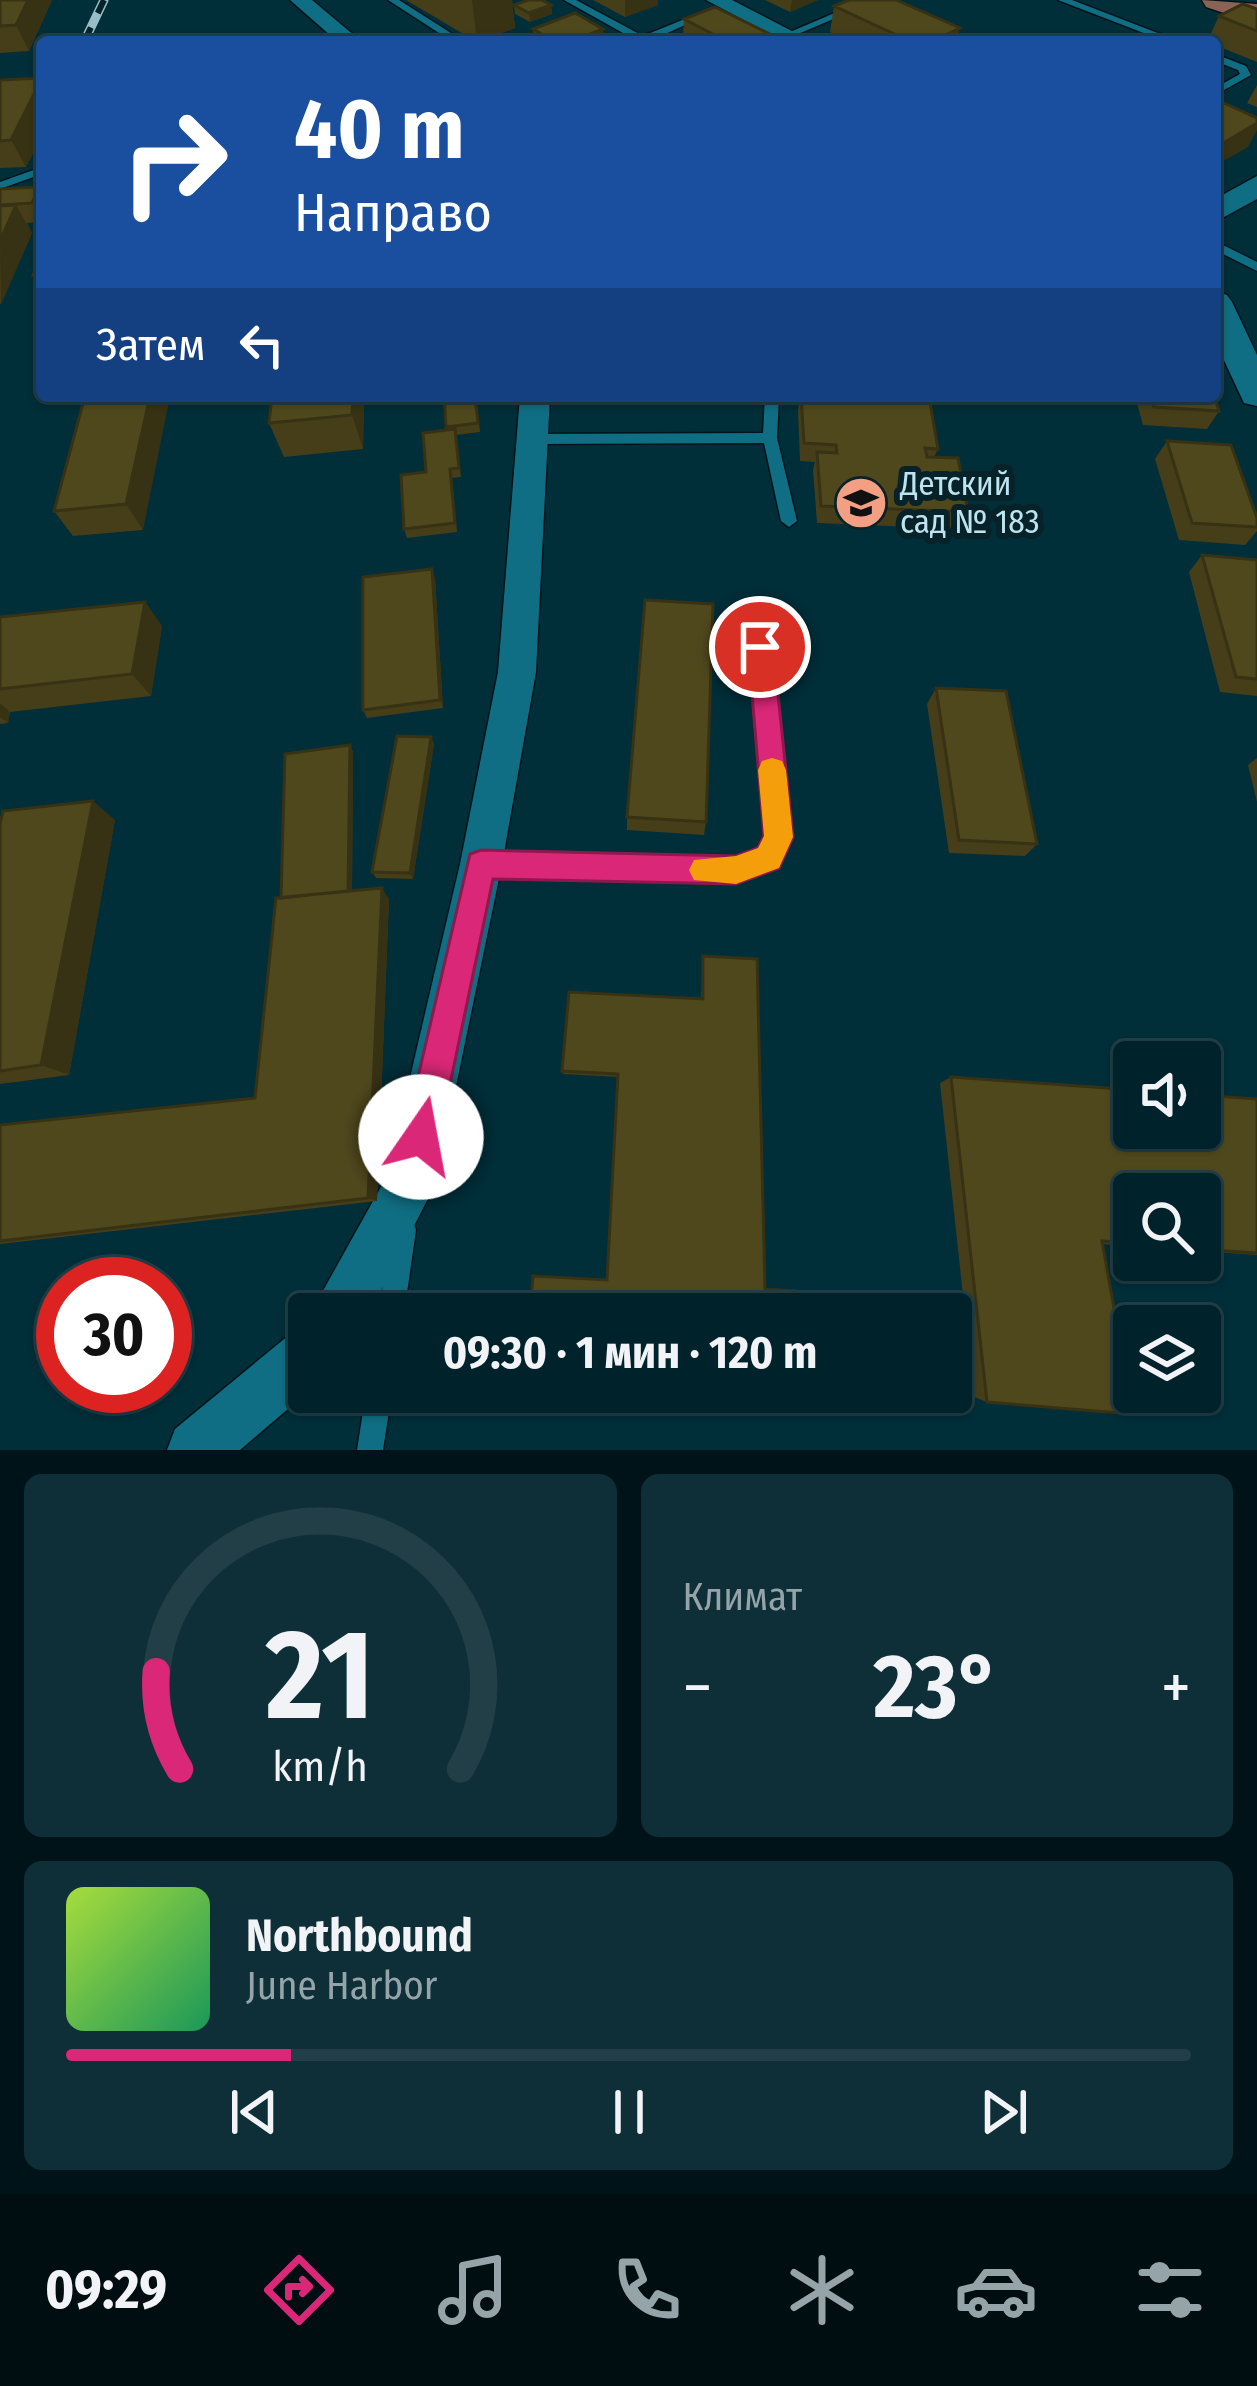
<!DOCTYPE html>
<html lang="ru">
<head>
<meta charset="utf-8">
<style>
	body { margin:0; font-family:"Fira Sans Condensed",sans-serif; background:#0e2f37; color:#f1f3f6; height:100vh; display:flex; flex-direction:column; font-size:45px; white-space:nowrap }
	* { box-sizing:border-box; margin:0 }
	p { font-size:39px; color:#95a4a9 }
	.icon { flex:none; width:66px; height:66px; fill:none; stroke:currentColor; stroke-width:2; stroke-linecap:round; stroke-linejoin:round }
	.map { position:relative; height:1450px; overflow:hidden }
	.drawer { display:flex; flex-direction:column; gap:24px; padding:24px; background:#001318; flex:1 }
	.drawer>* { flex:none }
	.top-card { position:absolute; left:36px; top:36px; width:1185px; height:366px; border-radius:12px; box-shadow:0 3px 9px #0004,0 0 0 3px #223f47; background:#1a4fa0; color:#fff; overflow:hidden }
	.tools { position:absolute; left:1113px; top:1041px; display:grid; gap:24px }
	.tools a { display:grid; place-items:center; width:108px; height:108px; border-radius:12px; background:#00222b; box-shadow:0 3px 9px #0004,0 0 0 3px #223f47; font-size:60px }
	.speed { position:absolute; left:36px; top:1257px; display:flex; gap:24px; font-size:60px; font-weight:700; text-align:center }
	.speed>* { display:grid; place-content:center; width:156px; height:156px; border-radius:50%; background:#00222b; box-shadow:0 3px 9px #0004,0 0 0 3px #223f47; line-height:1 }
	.speed .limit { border:18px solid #d22; background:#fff; color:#111 }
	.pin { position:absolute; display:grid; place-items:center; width:102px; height:102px; color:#fff; margin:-51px; border:6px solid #fff; border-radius:50%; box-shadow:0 3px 12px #0007 }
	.me { position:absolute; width:132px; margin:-66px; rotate:12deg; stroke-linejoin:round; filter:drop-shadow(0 0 9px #0008) }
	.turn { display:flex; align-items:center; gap:42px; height:252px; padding:0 60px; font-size:54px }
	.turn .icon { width:156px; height:156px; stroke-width:2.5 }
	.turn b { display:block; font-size:84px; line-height:102px }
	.then { display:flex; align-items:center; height:114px; padding:0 60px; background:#0003; gap:24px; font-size:45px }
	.big { font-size:90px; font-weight:700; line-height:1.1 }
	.drawer .tile { flex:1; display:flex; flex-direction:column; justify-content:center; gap:18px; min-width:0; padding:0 42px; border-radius:18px; background:#0e2f37 }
	.drawer .dial { align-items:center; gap:0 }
	.dial svg { height:312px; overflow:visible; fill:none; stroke:#223f47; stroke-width:7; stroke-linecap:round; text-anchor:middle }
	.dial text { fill:#f1f3f6; stroke:none }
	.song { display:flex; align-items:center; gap:36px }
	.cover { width:144px; height:144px; border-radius:18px; background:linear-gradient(135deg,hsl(80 70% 55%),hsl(150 70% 35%)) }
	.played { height:12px; border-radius:6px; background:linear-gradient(90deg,#db2777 20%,#223f47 20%) }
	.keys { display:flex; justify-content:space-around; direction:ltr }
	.heat { display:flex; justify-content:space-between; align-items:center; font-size:66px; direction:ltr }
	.drawer .tiles { flex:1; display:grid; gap:24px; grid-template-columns:1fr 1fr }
	.tile:last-child { grid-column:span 2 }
	.trip { position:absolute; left:288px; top:1293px; width:684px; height:120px; border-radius:12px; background:#00222b; box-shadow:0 3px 9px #0004,0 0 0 3px #223f47; font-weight:700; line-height:120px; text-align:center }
	.menu { display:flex; height:192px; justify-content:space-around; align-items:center; background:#000e11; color:#95a4a9 }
	.menu .icon { width:84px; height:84px }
	.menu .selected { color:#db2777 }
	.menu b { font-size:54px; color:#f1f3f6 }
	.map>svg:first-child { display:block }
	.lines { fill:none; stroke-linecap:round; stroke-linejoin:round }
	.service-casing { stroke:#00141b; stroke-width:3 }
	.minor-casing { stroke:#00141b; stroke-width:3 }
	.tertiary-casing { stroke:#00141b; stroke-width:3 }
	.primary-casing { stroke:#00141b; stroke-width:3 }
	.service { fill:#0f6e83; fill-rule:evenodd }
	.minor { fill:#0f6e83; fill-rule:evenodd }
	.tertiary { fill:#0f6e83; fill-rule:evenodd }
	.primary { fill:#896454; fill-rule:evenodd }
	.rail-casing { stroke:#96bec9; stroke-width:9 }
	.rail { stroke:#082229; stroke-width:6; stroke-dasharray:16; stroke-linecap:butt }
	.wall { fill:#453e19 }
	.shaded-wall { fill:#383214 }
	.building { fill:#50481d; stroke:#383214; stroke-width:3 }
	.route { fill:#db2777; stroke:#8e194d; stroke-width:3 }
	.slow { fill:#f59e0b }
	.labels { text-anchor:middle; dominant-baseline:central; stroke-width:12; stroke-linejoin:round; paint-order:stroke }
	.poi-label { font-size:33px; fill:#bee4f0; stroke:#082229; text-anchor:start }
</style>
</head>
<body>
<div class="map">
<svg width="1257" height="1450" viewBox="0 0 1257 1450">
	<rect width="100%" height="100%" fill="#002e39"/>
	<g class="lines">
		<!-- service casing -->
		<g class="service-casing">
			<path id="service" d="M388,0H399L465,42H453Z
				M564,0H576L643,36L702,12L710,14L647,42H639Z
				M865,0H878L791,37L783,35Z
				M1058,0H1072L1181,42H1167Z
				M1215,54L1246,66L1251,75L1215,95V88L1240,74L1238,70L1215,61Z
				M42,167V174L0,189V182Z
				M1215,241L1257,262V271L1215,250Z
				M765,396H779L777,438L797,521L789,527L781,521L764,443L533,444L526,439L533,434L763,433Z
				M761,640L770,647L789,837L775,864L736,879L481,873L474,871L471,864L474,857L481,855L736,861L761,851L769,836L752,647Z
				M404,1218L413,1221L416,1230L404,1314H378L392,1230L395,1221Z
				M366,1392H392L383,1450H357Z"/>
		</g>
		<!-- minor casing -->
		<g class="minor-casing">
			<path id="minor" d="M290,0H312L362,42H338Z
				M706,0H732L813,42H785Z
				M520,396H550L536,672L502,864L436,1183L369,1314H310L387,1176L460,864L498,672Z
				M309,1327V1391L240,1450H167L175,1429L289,1335Z"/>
		</g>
		<!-- tertiary casing -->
		<g class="tertiary-casing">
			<path id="tertiary" d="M1257,176V199L1215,222V199Z
				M1215,291L1227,295L1232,302L1257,355V406L1244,403L1215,341Z"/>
		</g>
		<!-- primary casing -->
		<g class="primary-casing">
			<path id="primary" d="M1202,0L1257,4V24L1206,7Z"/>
		</g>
		<!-- service -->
		<use href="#service" class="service"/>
		<!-- minor -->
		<use href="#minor" class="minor"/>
		<!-- tertiary -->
		<use href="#tertiary" class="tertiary"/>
		<!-- primary -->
		<use href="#primary" class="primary"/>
		<!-- rail casing -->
		<g class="rail-casing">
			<path id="rail" d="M84,42L104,0"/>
		</g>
		<!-- rail -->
		<use href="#rail" class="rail"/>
	</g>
	<!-- wall -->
	<path class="wall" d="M0,0H52L29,51L0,53Z
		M406,0H512L515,28L477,42Z
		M593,0H658V5L625,17Z
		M765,0H818L790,12Z
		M514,5H551L552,14L530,22L515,14Z
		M834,6L957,42H850L830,32Z
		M1257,9V62L1215,45V42H1207L1219,16Z
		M684,19L786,42H693L683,37Z
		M533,29H603L604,42H534Z
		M42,78V135L26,167L0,168V80Z
		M1257,85V107L1247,103Z
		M0,189L42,192V222L27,223L32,233L0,305Z
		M42,256V290L33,275Z
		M85,396L143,530L73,536L54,511Z
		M272,396H364L363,449L284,457L269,423Z
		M444,396H476L480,432L456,435L461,477L452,478L457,532L407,538L404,529L426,472L446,430Z
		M800,396H906L938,449L934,457L968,512L960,529L817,523L813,470L815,462L800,461L798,410Z
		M1135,396H1214L1219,411L1207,429L1143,425Z
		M1167,441L1257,518V531L1245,545L1179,540L1155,459Z
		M1202,555L1257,560V696L1220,692L1189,572Z
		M435,578L443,708L367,718L363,710Z
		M145,602L162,626L151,696L10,712L8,723L0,724V617Z
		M936,688L1037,844L1025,856L949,853L927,704Z
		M431,737L434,744L413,879L376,878L372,872Z
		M350,745L353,752L352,891L389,899L377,1201L0,1244V1125L255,1098L281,898Z
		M1257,758V802L1248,765Z
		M627,817L706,822L704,835L627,830Z
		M115,820L69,1075L0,1084V824Z
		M703,956L757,959L607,1280L618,1077L563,1074L562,1071L701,999Z
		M951,1077L1257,1099V1255L1200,1251V1194H1134V1246L1102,1244L987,1402L974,1397L940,1083Z"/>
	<!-- shaded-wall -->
	<path class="shaded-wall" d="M28,0H52L29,51L16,25Z
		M472,0H512L515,28L477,42Z
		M625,0H658V5L625,17Z
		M792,0H818L790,12Z
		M551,5L552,14L530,22L529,13Z
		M960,28L957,42H931Z
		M603,29L604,42H570Z
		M42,81V135L26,167L11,140Z
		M1257,123V130L1248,147L1215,166V148Z
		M39,187L42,192V222L32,203Z
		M16,205L32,233L1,305L0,241Z
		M150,396H170L143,530L126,504Z
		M353,396H364L363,449L352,415Z
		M432,569L435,578L443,708L440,700Z
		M145,602L162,626L151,696L132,674Z
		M0,703L10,712L8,723L0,717Z
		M431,737L434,744L413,879L410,873Z
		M350,745L353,752L352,904L348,898Z
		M93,801L115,820L69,1075L41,1065Z
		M382,888L389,899L377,1201L368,1198Z"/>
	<!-- building -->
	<path class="building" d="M0,0H28L16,25L0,26Z
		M528,0H542L551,5L529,13L514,5Z
		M849,0H896L960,28L931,42H912L834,6Z
		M1243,4L1257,9V31L1219,16Z
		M715,7L786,42H728L684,19Z
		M575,13L603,29L570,42H556L533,29Z
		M42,78L11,140L0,141V80Z
		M1215,99L1257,118V123L1215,148Z
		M39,187L32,203L0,205V189Z
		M16,205L0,241V206Z
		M42,256V275H33Z
		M85,396H150L126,504L54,511Z
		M272,396H353L352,415L269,423Z
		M444,396H475L478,423L446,427Z
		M801,396L929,397L938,449L925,448L927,457L958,458L968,512L821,506L817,452L837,453L836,445L804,443Z
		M1151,396H1214L1219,411L1154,407Z
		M455,429L459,468L450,469L455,523L404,529L401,475L426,472L423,433Z
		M1167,441L1231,445L1257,518V527L1192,523Z
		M1202,555L1257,560V679L1236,677Z
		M432,569L440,700L363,710V577Z
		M645,600L713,604L706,822L627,817Z
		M145,602L132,674L0,689V617Z
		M936,688L1006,691L1037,844L959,840Z
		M397,736L431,737L410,873L372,872Z
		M350,745L348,891L281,898L285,754Z
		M93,801L41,1065L0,1071V824L3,811Z
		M382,888L368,1198L0,1241V1125L255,1098L276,898Z
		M703,956L757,959L765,1289L796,1291L797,1314H530L533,1276L607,1280L618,1074L562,1071L569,992L703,999Z
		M951,1077L1134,1090V1128H1200V1095L1257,1099V1253L1200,1249V1194H1134V1244L1102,1241L1133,1414L987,1402Z
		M707,1392H800V1398Z"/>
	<!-- route -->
	<path class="route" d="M760,636L773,647L793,837L779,868L736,884L493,879L439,1137L434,1150L421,1155L409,1150L404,1137L470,854L481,850L736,856L758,848L764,836L748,647Z"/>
	<!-- slow -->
	<path class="slow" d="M772,758L782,761L786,770L793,837L779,868L736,884L694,880L689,870L694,860L736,856L758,848L764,836L758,770L762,761Z"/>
	<!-- icons -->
	<defs>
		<g id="school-disc" transform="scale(2.7)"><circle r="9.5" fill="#f39f84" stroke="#082229"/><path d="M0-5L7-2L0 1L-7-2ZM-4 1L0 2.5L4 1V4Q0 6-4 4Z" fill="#111"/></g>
	</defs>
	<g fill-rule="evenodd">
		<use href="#school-disc" x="861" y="503"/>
	</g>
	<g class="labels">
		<!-- poi labels -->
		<g class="poi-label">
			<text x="900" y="484">Детский<tspan x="900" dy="38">сад № 183</tspan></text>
		</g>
	</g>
</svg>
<div class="tools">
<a><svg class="icon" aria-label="sound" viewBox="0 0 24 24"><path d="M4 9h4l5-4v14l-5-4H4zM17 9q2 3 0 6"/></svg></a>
<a><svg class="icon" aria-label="search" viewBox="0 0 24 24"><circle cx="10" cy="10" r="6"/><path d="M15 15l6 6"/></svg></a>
<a><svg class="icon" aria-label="layers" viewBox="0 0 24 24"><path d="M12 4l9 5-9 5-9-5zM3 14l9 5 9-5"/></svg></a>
</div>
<div class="speed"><div class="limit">30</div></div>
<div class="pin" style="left:760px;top:647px;background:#d93025"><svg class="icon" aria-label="arrive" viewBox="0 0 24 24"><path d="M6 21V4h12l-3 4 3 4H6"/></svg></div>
<svg class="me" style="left:421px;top:1137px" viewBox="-20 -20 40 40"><circle r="19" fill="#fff"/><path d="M0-13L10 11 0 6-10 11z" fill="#db2777"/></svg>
<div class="trip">09:30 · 1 мин · 120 m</div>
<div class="top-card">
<div class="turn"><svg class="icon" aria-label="right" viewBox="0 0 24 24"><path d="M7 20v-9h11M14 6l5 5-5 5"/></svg><div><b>40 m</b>Направо</div></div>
<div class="then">Затем<svg class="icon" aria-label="left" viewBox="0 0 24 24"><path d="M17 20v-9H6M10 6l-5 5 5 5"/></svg></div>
</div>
</div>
<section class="drawer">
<div class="tiles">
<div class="tile dial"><svg viewBox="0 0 100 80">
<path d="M14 69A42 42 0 1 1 86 69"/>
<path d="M14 69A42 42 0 0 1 8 44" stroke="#db2777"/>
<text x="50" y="56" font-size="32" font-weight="700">21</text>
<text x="50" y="72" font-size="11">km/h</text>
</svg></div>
<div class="tile"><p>Климат</p>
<div class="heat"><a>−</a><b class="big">23°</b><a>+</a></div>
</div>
<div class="tile">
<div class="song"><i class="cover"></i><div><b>Northbound</b><p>June Harbor</p></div></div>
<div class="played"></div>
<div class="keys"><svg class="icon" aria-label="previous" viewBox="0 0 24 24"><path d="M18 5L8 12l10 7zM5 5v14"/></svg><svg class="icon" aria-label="pause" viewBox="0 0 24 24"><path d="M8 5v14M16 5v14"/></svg><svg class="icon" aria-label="next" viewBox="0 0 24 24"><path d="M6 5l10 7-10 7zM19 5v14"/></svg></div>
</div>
</div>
</section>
<nav class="menu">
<b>09:29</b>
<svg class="icon selected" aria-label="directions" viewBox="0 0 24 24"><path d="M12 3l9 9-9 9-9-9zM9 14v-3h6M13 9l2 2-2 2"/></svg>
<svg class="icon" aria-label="music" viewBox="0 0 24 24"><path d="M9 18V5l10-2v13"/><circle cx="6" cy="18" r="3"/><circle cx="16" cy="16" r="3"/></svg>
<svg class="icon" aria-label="phone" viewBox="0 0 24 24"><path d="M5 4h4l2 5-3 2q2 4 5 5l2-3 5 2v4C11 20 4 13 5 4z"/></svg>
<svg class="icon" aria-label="climate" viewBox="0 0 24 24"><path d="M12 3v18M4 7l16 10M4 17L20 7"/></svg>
<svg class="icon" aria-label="car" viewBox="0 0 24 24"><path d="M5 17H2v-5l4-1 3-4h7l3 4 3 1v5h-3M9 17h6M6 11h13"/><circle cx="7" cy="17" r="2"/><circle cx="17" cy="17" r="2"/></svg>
<svg class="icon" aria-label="filters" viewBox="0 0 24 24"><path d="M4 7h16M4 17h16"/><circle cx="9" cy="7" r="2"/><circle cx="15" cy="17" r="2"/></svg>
</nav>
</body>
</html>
